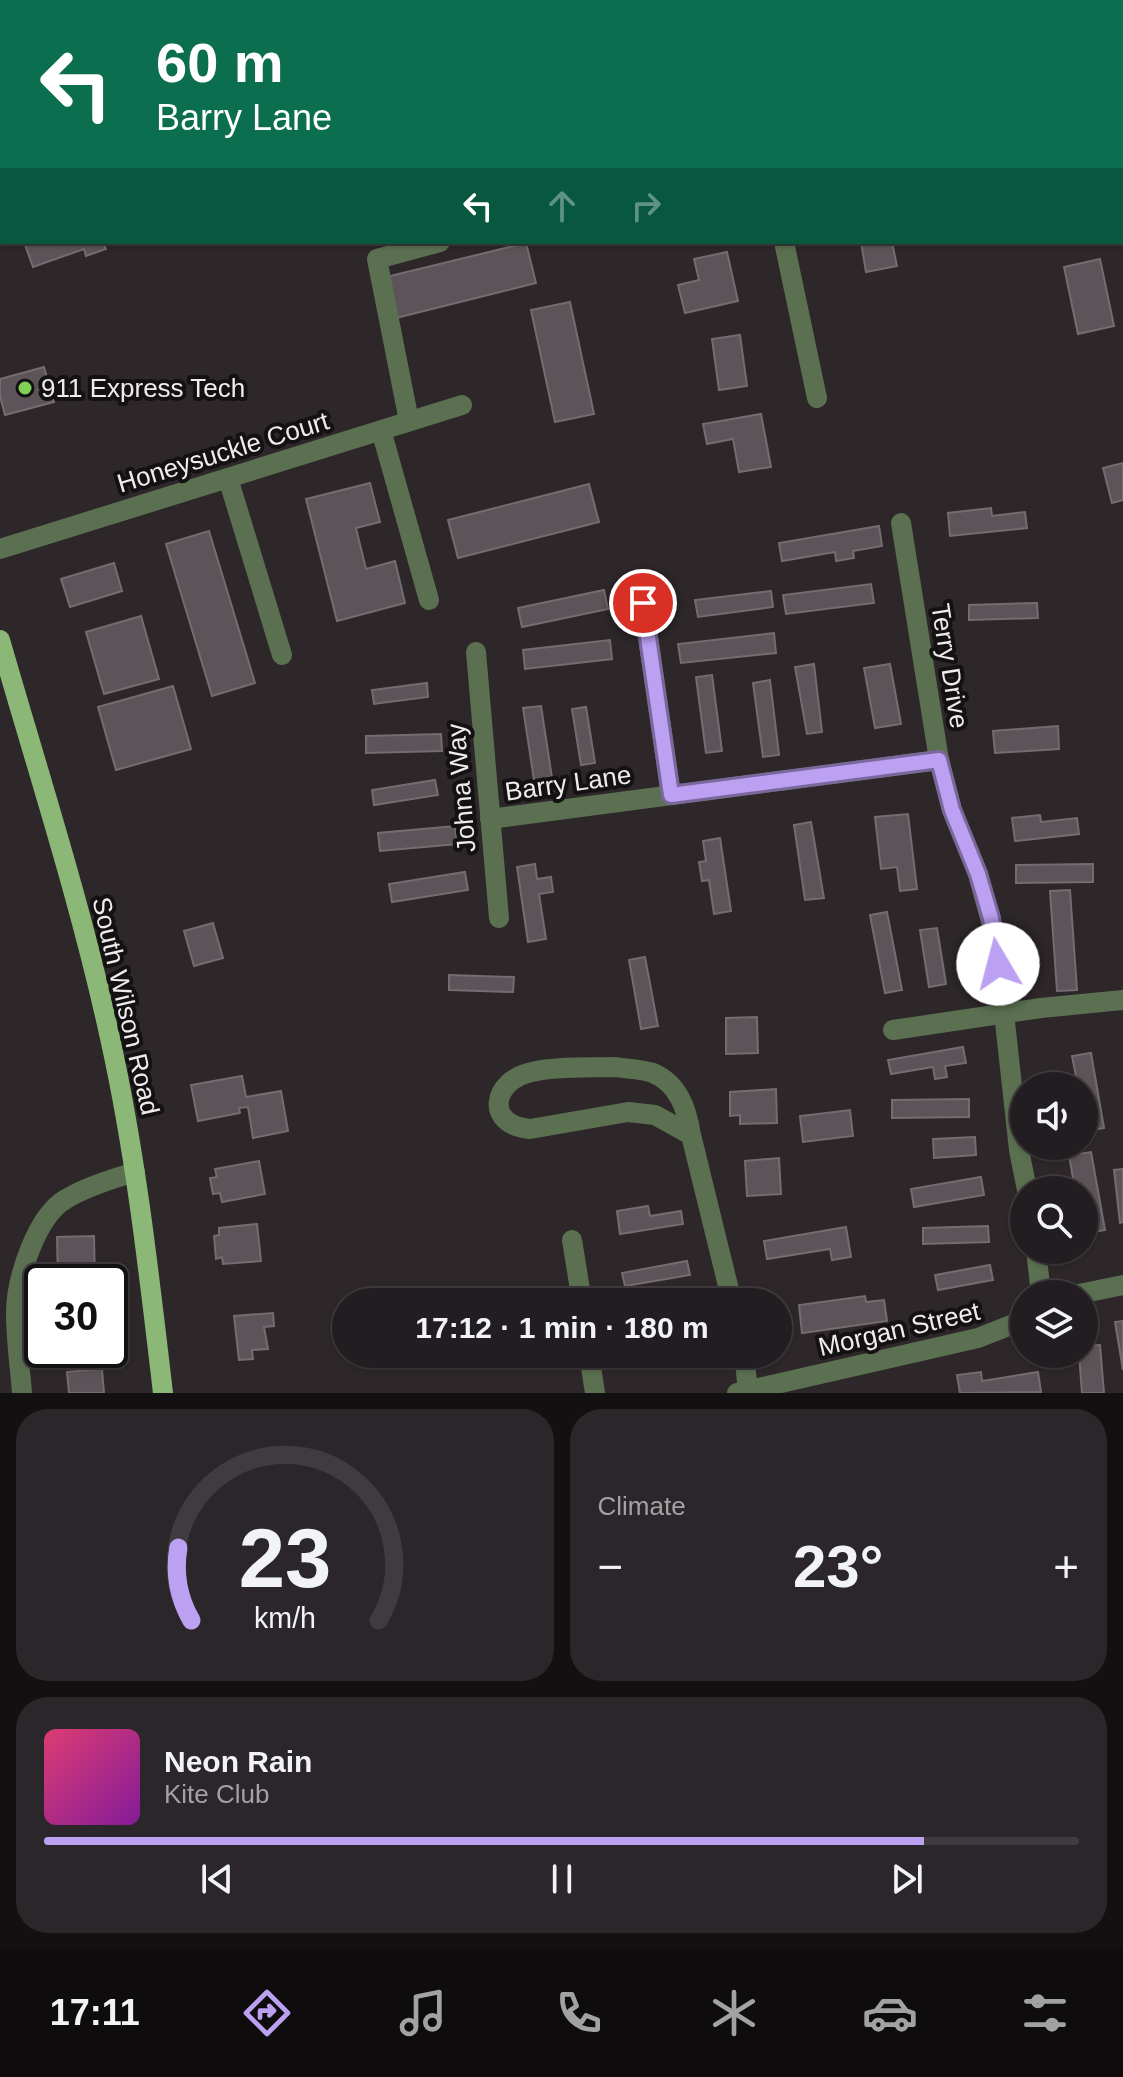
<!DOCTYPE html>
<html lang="en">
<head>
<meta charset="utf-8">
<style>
	body { margin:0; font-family:Arial,sans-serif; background:#2a2629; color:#f1f3f6; height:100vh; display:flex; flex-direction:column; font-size:30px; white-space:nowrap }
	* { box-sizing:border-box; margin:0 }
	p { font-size:26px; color:#a2a2a5 }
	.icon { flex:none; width:44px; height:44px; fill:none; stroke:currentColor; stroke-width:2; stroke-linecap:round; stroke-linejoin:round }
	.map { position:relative; height:1393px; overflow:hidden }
	.details { display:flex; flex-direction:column; gap:16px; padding:16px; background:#131012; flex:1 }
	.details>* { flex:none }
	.hud { position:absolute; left:0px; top:0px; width:1124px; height:244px; box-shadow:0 2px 6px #0004,0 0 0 2px #3f3b3e; background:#0b6e4f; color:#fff; overflow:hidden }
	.fabs { position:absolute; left:1010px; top:1072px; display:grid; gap:16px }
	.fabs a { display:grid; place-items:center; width:88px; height:88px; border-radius:50%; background:#221d20; box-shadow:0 2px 6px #0004,0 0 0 2px #3f3b3e; font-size:40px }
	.speed { position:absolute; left:24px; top:1264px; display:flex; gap:16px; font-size:40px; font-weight:700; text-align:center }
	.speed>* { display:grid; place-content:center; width:104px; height:104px; border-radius:50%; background:#221d20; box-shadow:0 2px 6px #0004,0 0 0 2px #3f3b3e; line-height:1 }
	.speed .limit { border:4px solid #111; border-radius:12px; background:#fff; color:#111 }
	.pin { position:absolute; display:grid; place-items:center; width:68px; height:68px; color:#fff; margin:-34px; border:4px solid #fff; border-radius:50%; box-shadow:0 2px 8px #0007 }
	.me { position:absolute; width:88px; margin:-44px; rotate:352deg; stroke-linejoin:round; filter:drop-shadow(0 0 6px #0008) }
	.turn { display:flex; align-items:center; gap:28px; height:168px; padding:0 24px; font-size:36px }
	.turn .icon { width:104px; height:104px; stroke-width:2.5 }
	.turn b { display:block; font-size:56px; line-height:68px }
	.lanes { display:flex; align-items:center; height:76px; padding:0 24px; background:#0003; justify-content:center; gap:40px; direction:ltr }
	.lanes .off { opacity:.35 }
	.big { font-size:60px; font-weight:700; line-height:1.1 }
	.details .card { flex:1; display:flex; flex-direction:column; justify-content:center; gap:12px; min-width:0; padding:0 28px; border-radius:32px; background:#2a2629 }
	.details .dial { align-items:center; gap:0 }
	.dial svg { height:208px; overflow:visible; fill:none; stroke:#3f3b3e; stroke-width:7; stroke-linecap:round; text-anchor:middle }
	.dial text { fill:#f1f3f6; stroke:none }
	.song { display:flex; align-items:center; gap:24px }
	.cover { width:96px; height:96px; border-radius:12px; background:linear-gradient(135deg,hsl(340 70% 55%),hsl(290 70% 35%)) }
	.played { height:8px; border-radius:4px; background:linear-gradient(90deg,#bca0f2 85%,#3f3b3e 85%) }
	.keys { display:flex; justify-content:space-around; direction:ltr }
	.heat { display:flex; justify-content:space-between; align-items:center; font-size:44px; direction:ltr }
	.details .tiles { flex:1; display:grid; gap:16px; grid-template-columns:1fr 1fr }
	.card:last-child { grid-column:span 2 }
	.trip { position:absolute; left:332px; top:1288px; width:460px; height:80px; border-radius:40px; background:#221d20; box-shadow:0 2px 6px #0004,0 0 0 2px #3f3b3e; font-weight:700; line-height:80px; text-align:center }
	.dock { display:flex; height:128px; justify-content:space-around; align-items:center; background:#0e0c0d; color:#a2a2a5 }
	.dock .icon { width:56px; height:56px }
	.dock .selected { color:#bca0f2 }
	.dock b { font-size:36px; color:#f1f3f6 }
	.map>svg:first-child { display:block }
	.building { fill:#5c5458; stroke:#746c70; stroke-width:2 }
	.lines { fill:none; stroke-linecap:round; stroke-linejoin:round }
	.minor { stroke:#5b7051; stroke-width:20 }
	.major { stroke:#8bb777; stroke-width:20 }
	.route-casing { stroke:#7a689d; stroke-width:20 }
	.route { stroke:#bca0f2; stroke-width:14 }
	.poi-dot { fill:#7ed153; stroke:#141112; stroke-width:3 }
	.labels { text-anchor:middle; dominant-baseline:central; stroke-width:8; stroke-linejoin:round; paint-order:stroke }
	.poi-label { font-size:26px; fill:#f0ebed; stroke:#141112; text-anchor:start }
	.street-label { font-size:26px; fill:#f0ebed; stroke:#141112 }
</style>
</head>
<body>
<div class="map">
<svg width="1123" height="1393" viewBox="0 0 1123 1393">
	<rect width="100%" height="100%" fill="#2d272a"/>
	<!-- building -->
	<path class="building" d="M24,242H103L106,249L86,256L84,249L33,267Z
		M861,242H892L897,266L866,272Z
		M526,243L536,283L396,318L386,277Z
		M727,252L738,301L685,313L678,285L699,280L694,259Z
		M1100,259L1114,326L1078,334L1064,267Z
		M570,302L594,414L555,422L531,310Z
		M740,335L747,386L719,390L712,339Z
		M44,367L54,402L5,415L0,396V379Z
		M761,414L771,467L739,472L733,439L707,444L703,424Z
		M1123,463V500L1112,503L1103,468Z
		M370,483L380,522L356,528L366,569L395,561L405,603L337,621L306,499Z
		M589,484L599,522L458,558L448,520Z
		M991,508L992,516L1025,512L1027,528L950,536L948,513Z
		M879,526L882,546L853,551L854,558L836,561L835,552L782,561L779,543Z
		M209,531L255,683L212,696L166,544Z
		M114,563L122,591L70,607L61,579Z
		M871,584L874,603L786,614L783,595Z
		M604,590L608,609L522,627L518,608Z
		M771,591L773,607L698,617L695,600Z
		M1037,603L1038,618L969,620V605Z
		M141,616L159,679L104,694L86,632Z
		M774,633L776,653L681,663L678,644Z
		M610,640L612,659L525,669L523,650Z
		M814,664L822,732L807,734L795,667Z
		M890,664L901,724L875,728L864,668Z
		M712,675L722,751L706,753L696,677Z
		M770,680L779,755L763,757L753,683Z
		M427,683L428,697L374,704L372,690Z
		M173,686L191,749L116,770L98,707Z
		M541,706L554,791L536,793L523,708Z
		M586,707L595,763L581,765L572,709Z
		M1058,726L1059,749L995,753L993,731Z
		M441,734L442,751L366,753V736Z
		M435,780L438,795L374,805L372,790Z
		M908,814L917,889L900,891L897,867L881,869L875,817Z
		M1040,815L1041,822L1077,818L1079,834L1015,841L1012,818Z
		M811,822L824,898L805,900L794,825Z
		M455,826L457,844L380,851L378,833Z
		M720,838L731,911L714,914L709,880L702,881L699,862L706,861L703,841Z
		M535,864L537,879L551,877L553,892L539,894L546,939L528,942L517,867Z
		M1093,864V882L1016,883V865Z
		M465,872L468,890L392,902L389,884Z
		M1070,890L1077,990L1057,991L1050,891Z
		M887,912L902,990L885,993L870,915Z
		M213,923L223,958L194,966L184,931Z
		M937,928L946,984L929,987L920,930Z
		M645,957L658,1026L641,1029L629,960Z
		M449,975L514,977L513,992L449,990Z
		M757,1017L758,1053L726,1054V1018Z
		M963,1047L966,1063L945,1066L947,1077L935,1079L933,1067L891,1074L888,1060Z
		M1091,1053L1104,1128L1086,1131L1084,1086H1078L1072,1056Z
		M242,1076L246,1097L281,1091L288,1131L253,1138L248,1107L239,1108L240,1113L198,1121L191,1085Z
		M776,1089L777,1123L740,1124V1115L730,1116V1092Z
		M969,1099V1117L892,1118V1100Z
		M850,1110L853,1136L803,1142L800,1116Z
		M975,1137L976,1155L934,1158L933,1139Z
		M1091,1152L1105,1230L1084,1234V1190H1075L1069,1155Z
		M779,1158L781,1194L747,1196L745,1161Z
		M259,1161L265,1194L222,1202L220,1193L213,1194L210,1178L217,1177L215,1169Z
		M1123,1169V1222L1120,1223L1114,1170Z
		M981,1177L984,1195L914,1207L911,1189Z
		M648,1206L650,1216L681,1211L683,1224L620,1234L617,1211Z
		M257,1224L261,1261L223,1264L222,1257L216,1259L214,1236L219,1235V1228Z
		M988,1226L989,1242L923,1244V1228Z
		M846,1227L851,1257L832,1260L830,1249L767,1259L764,1241Z
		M94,1236L95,1282H58L57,1237Z
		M687,1261L690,1275L625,1286L622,1273Z
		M990,1265L993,1280L938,1290L935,1275Z
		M865,1296L866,1302L884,1300L887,1321L802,1333L799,1305Z
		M273,1313L274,1326L264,1327L268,1349L252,1350L253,1359L239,1360L234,1316Z
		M1123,1321V1370L1115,1322Z
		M1100,1345L1104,1393H1082L1079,1354H1084V1346Z
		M60,1350H97V1356L60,1357Z
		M102,1369L104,1393H69L67,1372Z
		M981,1372L982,1381L1038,1372L1041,1392L960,1393L957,1375Z"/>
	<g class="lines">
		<!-- minor -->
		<path class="minor" d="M171,0L172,2
			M732,0V2
			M1122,0L1123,6
			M435,2L440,0
			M0,140L2,145
			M0,165L2,164
			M0,190L2,191
			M784,242L817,398
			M409,421L377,259L440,242
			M381,430L429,600
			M228,478L282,655
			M901,523L939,760L952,810L978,874L996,940L1019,1150L1027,1190
			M0,549L462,405
			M643,603L671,795
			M476,652L499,918
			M490,819L939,760
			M893,1030L1041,1008L1123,1000
			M615,1067C627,1069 642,1069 653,1073C679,1084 687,1110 691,1135L655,1115L628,1112L530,1129C484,1125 492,1080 532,1072C558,1066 589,1068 615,1067Z
			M691,1135L732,1302
			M572,1240L582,1302
			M1036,1250L1041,1294
			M1079,1294L1123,1285
			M589,1354L595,1393
			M744,1354L748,1391
			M22,1393C20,1367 16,1340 16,1313C16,1280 36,1216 66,1199C86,1187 112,1179 135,1172
			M737,1393L978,1338L1024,1320"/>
		<!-- major -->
		<path class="major" d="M0,640C38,772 81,904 110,1038C136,1155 149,1274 163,1393"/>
	</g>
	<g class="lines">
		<!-- route casing -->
		<g class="route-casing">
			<path id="route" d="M643,603L671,795L939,760L952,810L978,874L991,918L998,964"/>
		</g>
		<!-- route -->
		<use href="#route" class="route"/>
	</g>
	<!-- markers -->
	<circle class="poi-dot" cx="25" cy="388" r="8"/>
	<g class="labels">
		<!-- poi labels -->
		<g class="poi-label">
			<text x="41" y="388">911 Express Tech</text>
		</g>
		<!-- street labels -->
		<g class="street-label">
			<text transform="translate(223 452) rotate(-17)">Honeysuckle Court</text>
			<text transform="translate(950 666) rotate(81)">Terry Drive</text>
			<text transform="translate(568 783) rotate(-8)">Barry Lane</text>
			<text transform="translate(461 788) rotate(-95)">Johna Way</text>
			<text transform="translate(126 1006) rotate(77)">South Wilson Road</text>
			<text transform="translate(899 1329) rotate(-13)">Morgan Street</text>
		</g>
	</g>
</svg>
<div class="fabs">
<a><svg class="icon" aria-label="sound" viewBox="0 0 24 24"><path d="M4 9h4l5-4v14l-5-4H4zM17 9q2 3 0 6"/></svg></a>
<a><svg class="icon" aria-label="search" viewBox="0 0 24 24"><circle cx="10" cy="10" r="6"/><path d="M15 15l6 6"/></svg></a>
<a><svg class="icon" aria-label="layers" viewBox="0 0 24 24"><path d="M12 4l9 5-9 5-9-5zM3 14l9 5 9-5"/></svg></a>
</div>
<div class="speed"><div class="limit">30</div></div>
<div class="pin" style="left:643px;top:603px;background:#d93025"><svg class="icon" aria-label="arrive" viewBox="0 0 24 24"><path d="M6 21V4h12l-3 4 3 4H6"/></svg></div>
<svg class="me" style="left:998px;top:964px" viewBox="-20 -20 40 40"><circle r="19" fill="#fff"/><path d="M0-13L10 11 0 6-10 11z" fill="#bca0f2"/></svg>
<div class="trip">17:12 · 1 min · 180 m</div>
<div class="hud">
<div class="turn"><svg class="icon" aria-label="left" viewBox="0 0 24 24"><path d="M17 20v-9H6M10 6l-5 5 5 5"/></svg><div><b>60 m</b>Barry Lane</div></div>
<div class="lanes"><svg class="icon" aria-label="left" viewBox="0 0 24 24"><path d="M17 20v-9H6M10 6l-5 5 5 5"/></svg><svg class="icon off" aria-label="ahead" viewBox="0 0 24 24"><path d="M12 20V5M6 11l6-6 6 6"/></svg><svg class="icon off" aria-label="right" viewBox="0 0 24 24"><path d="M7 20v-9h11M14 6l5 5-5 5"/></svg></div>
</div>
</div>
<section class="details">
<div class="tiles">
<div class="card dial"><svg viewBox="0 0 100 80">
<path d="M14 69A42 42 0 1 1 86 69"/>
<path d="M14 69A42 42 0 0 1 9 41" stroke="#bca0f2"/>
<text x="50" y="56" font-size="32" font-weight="700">23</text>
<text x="50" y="72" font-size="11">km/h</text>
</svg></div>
<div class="card"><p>Climate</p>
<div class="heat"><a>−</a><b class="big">23°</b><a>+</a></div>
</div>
<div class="card">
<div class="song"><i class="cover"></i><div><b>Neon Rain</b><p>Kite Club</p></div></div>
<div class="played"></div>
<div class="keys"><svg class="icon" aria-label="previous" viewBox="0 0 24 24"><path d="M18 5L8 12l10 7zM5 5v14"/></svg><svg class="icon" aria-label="pause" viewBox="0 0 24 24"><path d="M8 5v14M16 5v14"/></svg><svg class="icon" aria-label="next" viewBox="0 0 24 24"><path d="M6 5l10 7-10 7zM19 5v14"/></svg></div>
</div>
</div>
</section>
<nav class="dock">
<b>17:11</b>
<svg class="icon selected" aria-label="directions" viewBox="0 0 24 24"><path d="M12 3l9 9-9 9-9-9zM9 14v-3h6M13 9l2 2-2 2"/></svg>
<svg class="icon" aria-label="music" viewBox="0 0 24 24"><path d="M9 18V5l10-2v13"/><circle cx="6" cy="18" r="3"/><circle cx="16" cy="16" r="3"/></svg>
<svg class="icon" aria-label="phone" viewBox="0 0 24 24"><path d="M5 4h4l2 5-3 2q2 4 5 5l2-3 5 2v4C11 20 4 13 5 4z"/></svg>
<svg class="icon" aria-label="climate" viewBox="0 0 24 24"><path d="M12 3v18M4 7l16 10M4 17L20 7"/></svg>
<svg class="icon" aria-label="car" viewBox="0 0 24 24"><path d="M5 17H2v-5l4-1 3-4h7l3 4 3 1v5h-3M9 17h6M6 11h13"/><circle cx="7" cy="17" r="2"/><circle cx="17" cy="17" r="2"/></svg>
<svg class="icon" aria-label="filters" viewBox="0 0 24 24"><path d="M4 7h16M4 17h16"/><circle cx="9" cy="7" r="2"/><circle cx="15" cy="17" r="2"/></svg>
</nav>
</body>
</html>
